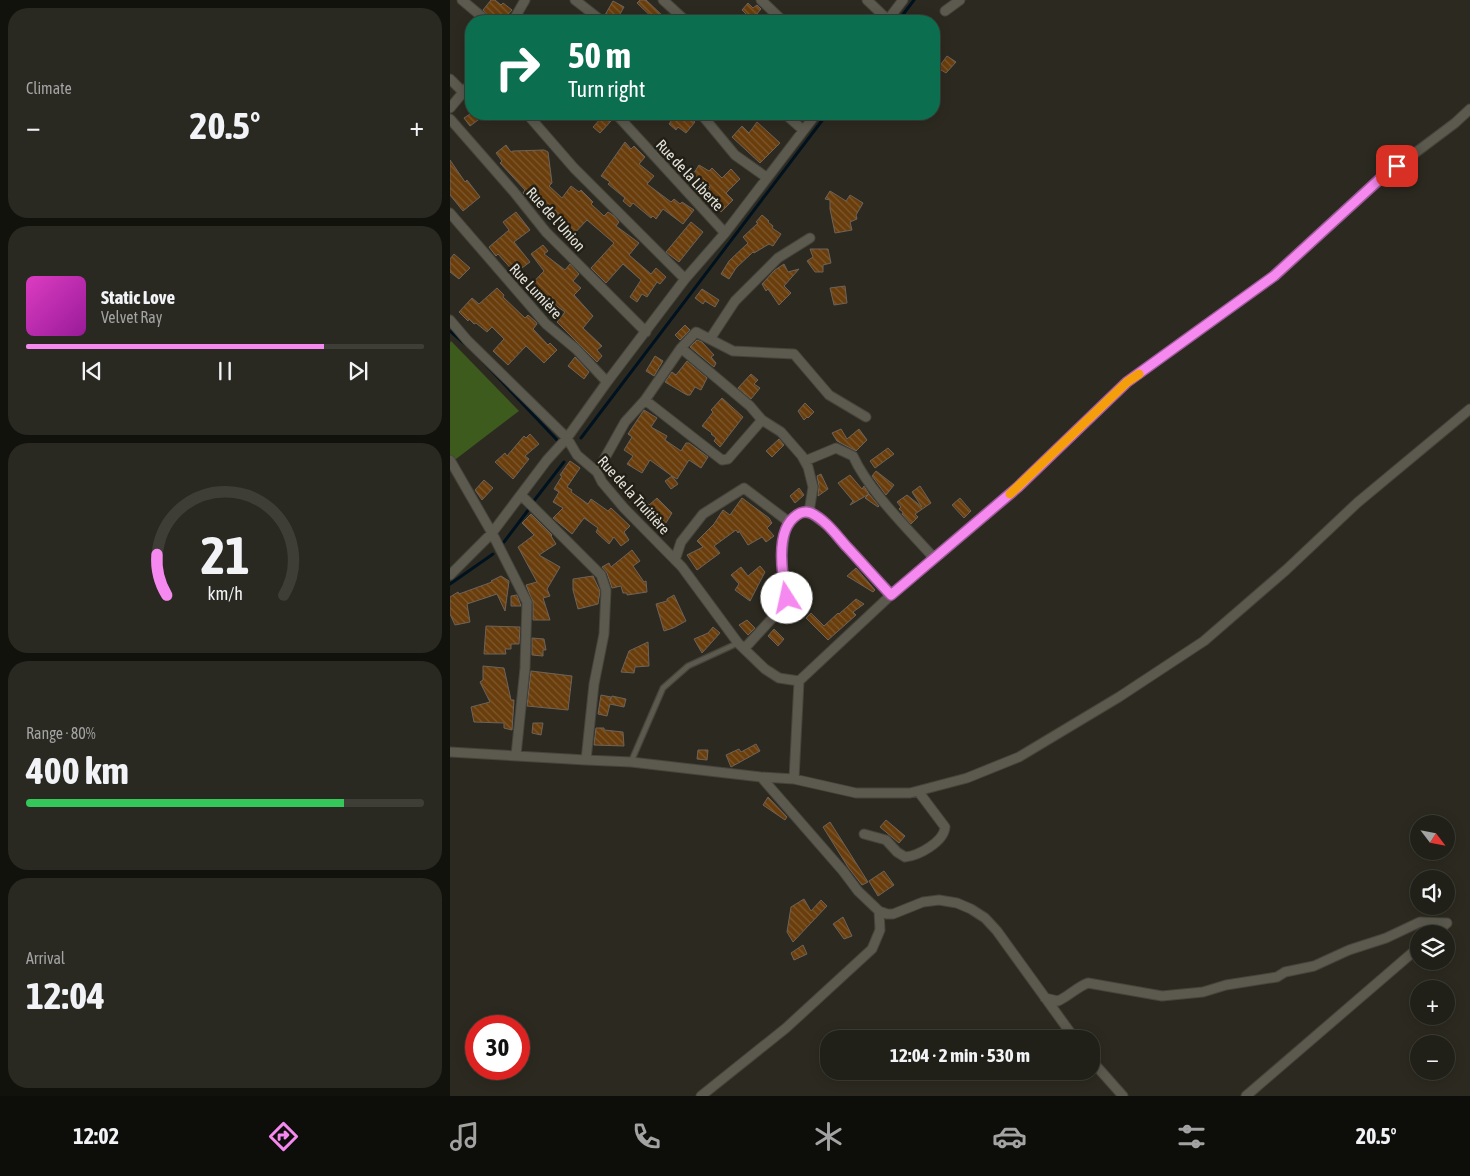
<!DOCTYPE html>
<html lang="en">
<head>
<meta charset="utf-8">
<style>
	body { margin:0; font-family:"Asap Condensed",sans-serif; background:#292821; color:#f1f3f6; height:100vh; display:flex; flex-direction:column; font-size:19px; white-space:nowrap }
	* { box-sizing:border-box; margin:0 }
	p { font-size:16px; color:#a2a3a2 }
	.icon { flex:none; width:28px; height:28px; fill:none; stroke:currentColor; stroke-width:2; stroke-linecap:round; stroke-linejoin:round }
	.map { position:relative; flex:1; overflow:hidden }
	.panel { display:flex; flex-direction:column; gap:8px; padding:8px; background:#12120d; width:450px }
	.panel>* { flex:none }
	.guide { position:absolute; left:15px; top:15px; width:475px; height:105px; border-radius:20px; box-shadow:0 2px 12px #0003,0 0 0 1px #3e3e37; background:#0b6e4f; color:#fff; overflow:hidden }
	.needle { width:32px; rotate:122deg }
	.controls { position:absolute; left:960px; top:815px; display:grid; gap:10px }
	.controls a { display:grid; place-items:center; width:45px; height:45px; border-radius:50%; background:#212018; box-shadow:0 2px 12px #0003,0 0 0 1px #3e3e37; font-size:25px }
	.speed { position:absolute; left:15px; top:1015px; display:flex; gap:10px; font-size:25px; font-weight:700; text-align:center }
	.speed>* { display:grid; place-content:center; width:65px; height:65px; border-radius:50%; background:#212018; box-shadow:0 2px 12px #0003,0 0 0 1px #3e3e37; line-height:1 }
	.speed .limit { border:8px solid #d22; background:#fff; color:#111 }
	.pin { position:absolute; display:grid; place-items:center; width:42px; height:42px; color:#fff; margin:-21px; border-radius:10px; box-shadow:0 2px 8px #0006 }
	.me { position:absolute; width:55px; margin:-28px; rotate:350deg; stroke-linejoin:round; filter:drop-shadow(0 0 4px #0008) }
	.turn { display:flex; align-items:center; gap:18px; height:105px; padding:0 20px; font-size:22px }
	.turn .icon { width:65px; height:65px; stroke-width:2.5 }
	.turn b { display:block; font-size:35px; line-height:42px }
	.big { font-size:38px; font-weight:700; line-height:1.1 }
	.panel .widget { flex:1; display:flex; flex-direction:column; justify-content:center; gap:8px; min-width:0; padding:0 18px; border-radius:20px; background:#292821 }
	.panel .dial { align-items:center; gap:0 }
	.dial svg { height:130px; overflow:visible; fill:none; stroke:#3e3e37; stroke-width:7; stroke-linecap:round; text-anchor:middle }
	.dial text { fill:#f1f3f6; stroke:none }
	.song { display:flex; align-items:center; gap:15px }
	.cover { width:60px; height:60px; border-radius:8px; background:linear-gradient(135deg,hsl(310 70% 55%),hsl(300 70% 35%)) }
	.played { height:5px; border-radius:2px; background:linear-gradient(90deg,#f589ef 75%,#3e3e37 75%) }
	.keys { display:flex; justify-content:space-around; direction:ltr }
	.heat { display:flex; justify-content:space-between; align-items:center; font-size:28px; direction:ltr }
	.charge { height:8px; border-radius:4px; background:linear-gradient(90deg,#34c759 80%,#3e3e37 0) }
	.trip { position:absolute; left:370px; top:1030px; width:280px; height:50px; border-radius:20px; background:#212018; box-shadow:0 2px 12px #0003,0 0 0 1px #3e3e37; font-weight:700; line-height:50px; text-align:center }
	.menu { display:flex; height:80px; justify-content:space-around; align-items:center; background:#0d0d0a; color:#a2a3a2 }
	.menu .icon { width:35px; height:35px }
	.menu .current { color:#f589ef }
	.menu b { font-size:22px; color:#f1f3f6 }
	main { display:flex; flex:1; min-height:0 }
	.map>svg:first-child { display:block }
	.green { fill:#3e5b1e }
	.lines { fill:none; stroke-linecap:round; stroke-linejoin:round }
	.stream { stroke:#00121f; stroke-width:3 }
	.building { fill:url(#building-back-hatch); stroke:#6d635b }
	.lane-casing { stroke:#46453c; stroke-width:7 }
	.street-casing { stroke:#46453c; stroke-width:11 }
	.lane { stroke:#5c5a4f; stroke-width:4.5 }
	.street { stroke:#5c5a4f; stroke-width:9 }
	.route-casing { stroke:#9f599b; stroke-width:12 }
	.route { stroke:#f589ef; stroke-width:9 }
	.slow { stroke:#f59e0b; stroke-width:9 }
	.labels { text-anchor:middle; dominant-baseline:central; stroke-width:5; stroke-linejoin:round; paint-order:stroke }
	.street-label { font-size:15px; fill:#e4e3dc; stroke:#222016 }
</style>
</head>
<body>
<main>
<section class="panel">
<div class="widget"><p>Climate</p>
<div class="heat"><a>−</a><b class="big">20.5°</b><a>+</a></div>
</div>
<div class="widget">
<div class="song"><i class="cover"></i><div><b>Static Love</b><p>Velvet Ray</p></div></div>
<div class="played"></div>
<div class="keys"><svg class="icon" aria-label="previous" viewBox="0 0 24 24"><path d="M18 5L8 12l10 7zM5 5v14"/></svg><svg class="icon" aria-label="pause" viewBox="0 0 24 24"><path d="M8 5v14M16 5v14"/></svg><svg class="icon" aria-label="next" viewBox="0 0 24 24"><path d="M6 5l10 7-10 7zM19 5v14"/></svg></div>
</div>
<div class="widget dial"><svg viewBox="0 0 100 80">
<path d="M14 69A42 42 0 1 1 86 69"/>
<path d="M14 69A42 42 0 0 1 8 44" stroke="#f589ef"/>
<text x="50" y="56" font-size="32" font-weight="700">21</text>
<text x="50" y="72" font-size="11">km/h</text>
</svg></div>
<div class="widget"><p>Range · 80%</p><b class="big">400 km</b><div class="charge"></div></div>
<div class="widget"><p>Arrival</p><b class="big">12:04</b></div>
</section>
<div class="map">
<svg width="1020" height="1096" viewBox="0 0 1020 1096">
	<defs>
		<pattern id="building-back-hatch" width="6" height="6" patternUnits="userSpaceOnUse" patternTransform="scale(1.25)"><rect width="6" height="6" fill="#693d0c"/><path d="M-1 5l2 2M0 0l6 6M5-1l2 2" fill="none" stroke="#7e592f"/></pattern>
	</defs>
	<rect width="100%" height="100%" fill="#2c2a20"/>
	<!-- green -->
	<path class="green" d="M1,341L69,411L2,462L0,459V343Z"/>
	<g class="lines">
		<!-- stream -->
		<path class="stream" d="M448,21L464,0
			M0,331L15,344
			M27,355L107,440
			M131,438L377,114
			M83,502L114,462
			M54,542L79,509
			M0,584L43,554"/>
	</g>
	<!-- building -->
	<path class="building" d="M41,0H45L51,5L53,3L62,10L52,21H44L33,10Z
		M190,0H196L214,17L219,14L227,21H206L187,3Z
		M163,1L174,7L166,21H158L155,15Z
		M298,3L303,8L307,5L311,9L301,21H286L296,14L292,10Z
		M497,56L506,62L496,73L488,68Z
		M20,114H36L20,126L14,118Z
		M212,114H234L245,122L236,133L228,127L226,130L219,124L221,121Z
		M154,115L161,121L150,133L143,127Z
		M307,122L330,143L310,163L282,137L292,126L299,133Z
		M175,142L181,149L184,146L195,157L189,164L204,176L197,184L221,202L224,199L230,204L232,202L244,210L233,224L213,209L206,219L203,216L201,218L183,203L180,207L173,201L175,198L158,184L160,182L151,176Z
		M56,145L61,152L63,151L94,150L98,152L102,183L99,186L112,198L121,186L129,192L131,190L143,202L141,204L154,216L158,212L164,216L169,222L166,226L189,243L179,255L201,274L206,268L216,277L210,284L207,282L197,297L192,294L187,302L180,297L191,280L173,264L156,283L141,268L164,243L137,220L118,240L111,234L115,229L97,212L96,213L73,193L75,190L50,163L52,161L46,153Z
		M0,160L15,182L17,180L30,197L13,211L0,195Z
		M249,165L259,171L262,168L272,178L281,169L290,179L276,193L283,200L271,212L253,194L260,187L242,176Z
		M380,191L396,201L400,195L413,203L406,215L407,219L400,222L402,230L385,233L380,209V200L375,199Z
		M66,212L80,230L64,242L80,262L65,273L48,254L46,256L39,247L59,230L53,222Z
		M312,215L319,221L318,222L323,226L322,228L331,234L323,246L319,244L304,253L303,252L286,268L279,279L271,274L279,261L298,243L293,237L308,223L306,222Z
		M241,222L253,232L229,262L216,252Z
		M93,245L98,251L94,254L115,270L120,264L129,274L123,281L131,288L124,295L143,316L133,328L152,346L147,350L152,356L147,362L107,322L115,312L101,302L97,306L88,298L85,300L76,290L94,271L81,254Z
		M360,249H378L381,263L373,265V272H365L357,261L363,257Z
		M4,254L20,268L9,279L0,272V259Z
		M334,264L338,272L349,269L334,286L341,293L329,305L318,289L316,291L312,284L325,270Z
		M395,286L397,303L384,305L380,288Z
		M47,288L54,295L53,297L75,318L78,315L86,322L87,324L83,329L98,345L100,343L107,350L94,363L76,346L58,365L43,351L54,339L42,327L37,332L26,323L24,324L19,319L18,321L9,312L22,298L29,304Z
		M252,289L269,300L265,307L255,301L253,304L245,298Z
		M235,325L240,330L230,340L225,335Z
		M247,340L252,342L264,355L261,357L266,363L264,367L240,347Z
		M205,356L213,361L204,376L196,371Z
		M125,357L139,372L134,379L118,366Z
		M237,361L257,378L251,390L245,387L240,395H237L215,382L222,372L226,375Z
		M301,374L308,380L304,384L310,388L301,399L288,388Z
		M272,398L293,417L270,447L264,441L266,438L261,434L262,433L252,426L263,412L261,410Z
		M355,403L364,412L358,418L357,417L354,420L348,411Z
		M194,410L207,418L201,427L217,436L215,440L231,451L236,443H239L258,457L251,468L239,460L227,479L222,476L228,484L221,489L215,481L222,476L200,460L192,473L177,464L183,456L174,450L182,437L178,434Z
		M391,429L397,439L409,429L417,440L406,451L387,441L382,433Z
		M80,434L89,444L75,456L79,459L63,479L45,462L55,453L57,456L74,436L76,438Z
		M329,439L334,445L322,457L316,451Z
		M438,448L444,454L425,468L420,461Z
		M120,461L130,468L117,487L122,490L121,492L138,504L141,499L158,511L161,508L180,526L174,532L179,540L171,546L164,537L159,544L146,532L148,528L134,518L122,534L103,518L113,508L103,502L109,492L104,489L112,476L110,475Z
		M426,471L444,485L436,495L422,476Z
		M371,474L378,489L368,496L369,486L367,476Z
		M400,475L412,489L414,486L419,494L400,505L403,501L388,483Z
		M34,480L43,488L32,500L25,490Z
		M470,486L481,503L465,514L468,517L461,524L452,514L453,512L449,509L451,507L447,502L457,495L472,507L462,492Z
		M349,488L354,495L345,503L340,496Z
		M419,494L429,506L428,507L415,498Z
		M191,496L199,505L207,498L222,513L214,526L199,511L195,514L184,502Z
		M292,498L319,518L322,523L317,528L324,536L316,542L312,537L298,545L289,531L288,533L286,530L264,546L270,553L247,570L237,555L253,547L247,541L264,524L273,510L280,515Z
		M510,498L521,511L514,518L502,505Z
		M81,514L102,535L101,536L106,544L89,555L110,567L97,589L100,596L93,598L100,620H83V602L76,585L87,582L68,547L84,535L72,523Z
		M182,550L190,561L183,566L194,582L196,581L197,592L177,595V593H173L171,586L162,588L157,573L152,567L159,563L161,567Z
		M310,566L315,572L300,601L285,590L289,584L281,575L291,567L298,576Z
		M406,568L425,590L423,592L397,576Z
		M348,575L355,580L347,592L341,588V586Z
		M51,576L59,581L55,611L47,594L17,604L20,622L5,625L0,614V597L8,592L9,594L42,582L41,581Z
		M143,576L150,591L148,604L128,609L123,590V579Z
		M67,595L71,606H61V596Z
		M224,595L236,621L223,628L214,631L206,604L217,601V599Z
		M406,599L414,604L403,612L406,615L378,640L356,618L361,613L374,626L388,613L389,614Z
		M297,620L305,628L298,635L289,625Z
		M36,626L70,627L69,644H61V649H55L56,654H34Z
		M263,627L270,633L252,653L244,639L258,633Z
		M324,629L334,639L328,646L318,636Z
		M82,638L94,639L96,650H93V656L82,655Z
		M198,642L199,666L185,667L184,673L171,672L179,651Z
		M33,666L54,668L61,700H64L62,730L54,728V723L24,722L21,707L40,702L30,682L33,680Z
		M81,671L122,676L118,710L77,706Z
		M151,695L161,697L160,701L162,696L176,699L174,707L160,704L157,716L148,714Z
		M83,723H93L91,735L82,733Z
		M146,728H154V730L173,732L174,746L144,745Z
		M306,744L310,751L281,767L276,755L289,749L291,752Z
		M248,750H258L257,760L247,759Z
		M318,797L337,817L335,820L313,805Z
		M436,820L455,836L449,843L430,827Z
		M380,822L418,882L412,885L398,867L373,827Z
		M434,871L444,885L428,896L419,881Z
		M354,899L361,911L371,900L377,906L343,942L337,932L341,907Z
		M393,917L402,936L394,939L383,924Z
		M353,945L357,954L344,960L341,953Z"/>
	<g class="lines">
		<!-- lane casing -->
		<g class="lane-casing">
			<path id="lane" d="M181,762L213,688L238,666L288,643"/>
		</g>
		<!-- street casing -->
		<g class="street-casing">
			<path id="street" d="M12,0L37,21
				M125,0L152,21
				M213,0L236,21
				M311,0L333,21
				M417,0L438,20
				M495,11L510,0
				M63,21L75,0
				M437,21L453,0
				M0,79L13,92
				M0,108L21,83
				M77,114L124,168L235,279
				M166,114L275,233
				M251,114L285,155L316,177
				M335,114L353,130
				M0,119L64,192L96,232L196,332
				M0,213L96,324L126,349L157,382
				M0,320L17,340L117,438L127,455L147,472L152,482L174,508L232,567L288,643L315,669L329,678L349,681
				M260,339L285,301L328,258L360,238
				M231,348L300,406L312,420L331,432L352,456L358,467L363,487L359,512
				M195,400L272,460L278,459L312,420
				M0,460L42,533L77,602L75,668L66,755
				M355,461L386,448L403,456C419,491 458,529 484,558
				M147,472L175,422L195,400L231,348L246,332L283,351L344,354L379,395L416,417
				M72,496L151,575L156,590L154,634L144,684L136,760
				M225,560L231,542L253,514L294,488L339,522
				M0,575L42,533L97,460L117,438L157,382L235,279L275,233L366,114
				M294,649L337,602L333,577L332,556L335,531L339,522L346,516L352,512L362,514L378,526L441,595
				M0,752L136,760L181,762L311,777L344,779L406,793H460L517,778L569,757L669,697L754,641L836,570L907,503L1020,409
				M311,777L393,871L408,891L429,911L437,914H443L473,902L489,900L507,903L521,909L535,918L547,931L625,1039
				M344,779L349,681L441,595L568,487L677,382L824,276L933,177L1005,123L1020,109
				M414,834L436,840L447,852L455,857C468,856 494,842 495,827L468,791
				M984,934L997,923
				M595,998L608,1001C619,996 627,987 638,983L712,996L753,992L776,985L827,977L835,972L864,966L899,950L936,938L970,922L997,923
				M641,1060L673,1096
				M251,1096L336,1028L422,949L430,930L429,911
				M796,1096L969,947"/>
		</g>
		<!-- lane -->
		<use href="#lane" class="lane"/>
		<!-- street -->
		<use href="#street" class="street"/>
	</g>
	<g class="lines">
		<!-- route casing -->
		<g class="route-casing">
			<path id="route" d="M337,598C332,575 324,530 347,515C351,512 357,511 361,513C376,520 387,536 397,547C412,563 426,579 441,595L568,487L677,382L824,276L932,177L947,166"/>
		</g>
		<!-- route -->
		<use href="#route" class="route"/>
		<!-- slow -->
		<path class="slow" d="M560,494L677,382L689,374"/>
	</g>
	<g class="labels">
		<!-- street labels -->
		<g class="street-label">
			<text transform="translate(240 175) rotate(47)">Rue de la Liberte</text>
			<text transform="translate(106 219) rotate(48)">Rue de l'Union</text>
			<text transform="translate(86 291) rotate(47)">Rue Lumière</text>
			<text transform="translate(184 495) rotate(48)">Rue de la Truitière</text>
		</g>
	</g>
</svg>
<div class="controls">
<a><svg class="needle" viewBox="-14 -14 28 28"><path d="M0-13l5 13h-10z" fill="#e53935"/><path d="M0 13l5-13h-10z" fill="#a2a3a2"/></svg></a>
<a><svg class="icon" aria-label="sound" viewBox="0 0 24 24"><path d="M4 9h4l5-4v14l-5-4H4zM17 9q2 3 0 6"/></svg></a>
<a><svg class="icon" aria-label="layers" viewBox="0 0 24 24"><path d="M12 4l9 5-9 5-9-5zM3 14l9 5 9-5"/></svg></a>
<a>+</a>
<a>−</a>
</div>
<div class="speed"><div class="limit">30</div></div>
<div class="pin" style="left:947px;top:166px;background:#d93025"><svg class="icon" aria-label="arrive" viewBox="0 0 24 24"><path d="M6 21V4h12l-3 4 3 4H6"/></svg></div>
<svg class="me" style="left:337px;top:598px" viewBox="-20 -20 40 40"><circle r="19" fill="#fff"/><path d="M0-13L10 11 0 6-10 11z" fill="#f589ef"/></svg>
<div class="trip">12:04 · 2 min · 530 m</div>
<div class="guide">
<div class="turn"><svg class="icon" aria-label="right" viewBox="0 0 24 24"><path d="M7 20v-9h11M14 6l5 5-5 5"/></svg><div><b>50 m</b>Turn right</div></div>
</div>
</div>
</main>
<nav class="menu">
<b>12:02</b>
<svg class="icon current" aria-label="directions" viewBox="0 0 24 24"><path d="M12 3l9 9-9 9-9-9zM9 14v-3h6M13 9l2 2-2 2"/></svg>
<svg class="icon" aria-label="music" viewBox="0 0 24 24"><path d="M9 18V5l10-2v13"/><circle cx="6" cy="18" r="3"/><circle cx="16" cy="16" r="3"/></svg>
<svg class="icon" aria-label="phone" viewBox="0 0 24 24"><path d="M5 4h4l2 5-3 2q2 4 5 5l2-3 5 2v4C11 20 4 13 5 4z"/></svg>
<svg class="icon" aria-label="climate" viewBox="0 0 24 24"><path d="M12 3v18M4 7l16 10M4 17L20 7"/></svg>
<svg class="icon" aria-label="car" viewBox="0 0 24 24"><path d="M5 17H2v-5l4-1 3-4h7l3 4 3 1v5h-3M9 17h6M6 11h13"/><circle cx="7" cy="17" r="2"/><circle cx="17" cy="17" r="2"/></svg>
<svg class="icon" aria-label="filters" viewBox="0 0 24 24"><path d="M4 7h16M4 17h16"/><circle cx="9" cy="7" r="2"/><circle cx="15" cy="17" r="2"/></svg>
<b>20.5°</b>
</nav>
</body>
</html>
